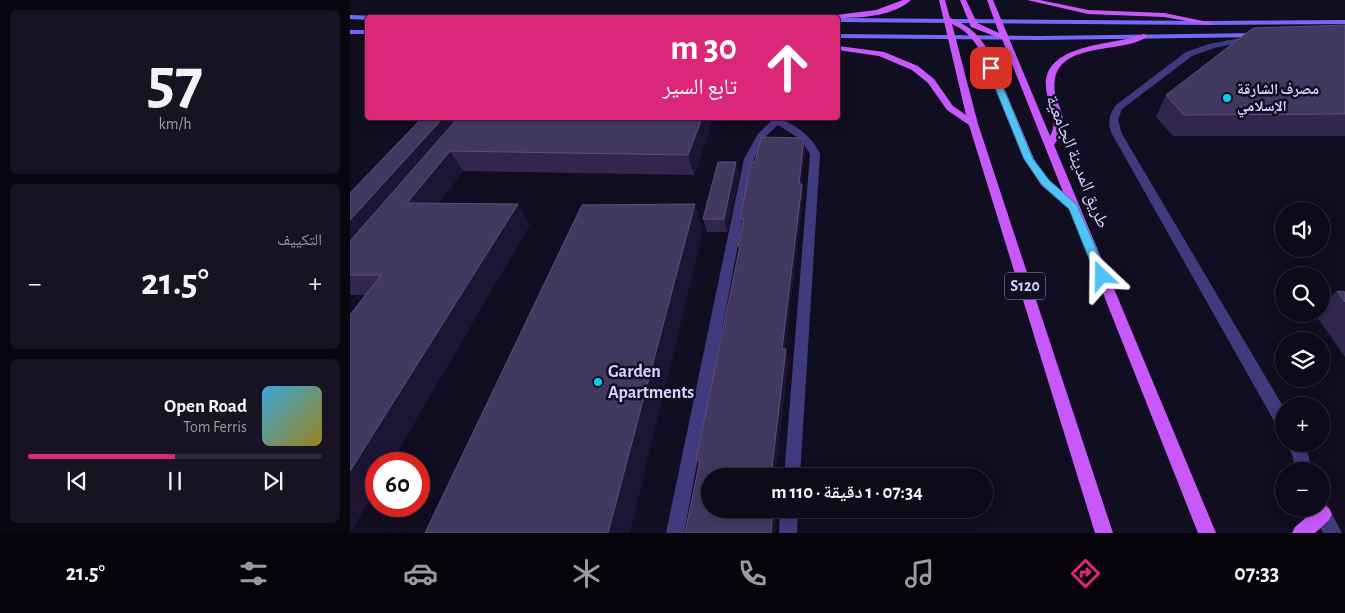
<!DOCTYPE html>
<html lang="ar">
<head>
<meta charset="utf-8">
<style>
	body { margin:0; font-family:"Alegreya Sans","Noto Naskh Arabic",sans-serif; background:#171322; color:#f1f3f6; direction:rtl; height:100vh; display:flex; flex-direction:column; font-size:19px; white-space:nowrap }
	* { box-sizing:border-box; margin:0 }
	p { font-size:16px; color:#9b9aa2 }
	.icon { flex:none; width:28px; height:28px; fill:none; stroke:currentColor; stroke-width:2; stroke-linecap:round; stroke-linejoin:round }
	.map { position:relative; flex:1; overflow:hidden; direction:ltr }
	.side { display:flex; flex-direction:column; gap:10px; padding:10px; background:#08060e; width:350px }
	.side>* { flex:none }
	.hud { position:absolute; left:15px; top:15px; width:475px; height:105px; border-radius:5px; box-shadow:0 2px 12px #0003,0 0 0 1px #2e2b38; direction:rtl; background:#db2777; color:#fff; overflow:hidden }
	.tools { position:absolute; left:925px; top:202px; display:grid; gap:10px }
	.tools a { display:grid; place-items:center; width:55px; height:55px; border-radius:50%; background:#0e0a19; box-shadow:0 2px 12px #0003,0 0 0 1px #2e2b38; font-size:25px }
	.speed { position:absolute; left:15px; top:452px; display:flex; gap:10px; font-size:25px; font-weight:700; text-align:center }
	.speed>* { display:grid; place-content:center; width:65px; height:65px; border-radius:50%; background:#0e0a19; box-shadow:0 2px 12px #0003,0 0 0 1px #2e2b38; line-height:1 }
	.speed .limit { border:8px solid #d22; background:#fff; color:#111 }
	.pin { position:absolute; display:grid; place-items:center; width:42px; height:42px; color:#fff; margin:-21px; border-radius:10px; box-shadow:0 2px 8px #0006 }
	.me { position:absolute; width:55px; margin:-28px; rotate:337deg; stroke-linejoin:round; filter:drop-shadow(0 0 4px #0008) }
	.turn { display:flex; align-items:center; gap:18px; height:105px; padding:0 20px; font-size:22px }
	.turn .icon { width:65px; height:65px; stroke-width:2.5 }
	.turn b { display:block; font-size:35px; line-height:42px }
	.big { font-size:38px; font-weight:600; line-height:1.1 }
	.side .widget { flex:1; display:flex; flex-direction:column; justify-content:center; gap:8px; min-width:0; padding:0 18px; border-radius:8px; background:#171322 }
	.side .dial { align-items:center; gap:0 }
	.dial b { font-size:65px; line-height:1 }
	.song { display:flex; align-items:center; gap:15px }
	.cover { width:60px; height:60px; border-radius:8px; background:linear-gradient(135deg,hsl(200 70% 55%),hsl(50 70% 35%)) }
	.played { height:5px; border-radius:2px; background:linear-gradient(90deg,#db2777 50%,#2e2b38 50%) }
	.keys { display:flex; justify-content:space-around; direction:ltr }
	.heat { display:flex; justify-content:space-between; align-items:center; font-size:28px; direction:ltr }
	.trip { position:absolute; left:351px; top:468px; width:292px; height:50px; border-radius:25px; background:#0e0a19; box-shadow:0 2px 12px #0003,0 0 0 1px #2e2b38; font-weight:600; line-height:50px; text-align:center; direction:rtl }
	.tabs { display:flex; height:80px; justify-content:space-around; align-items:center; background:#06040a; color:#9b9aa2 }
	.tabs .icon { width:35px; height:35px }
	.tabs .active { color:#db2777 }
	.tabs b { font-size:22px; color:#f1f3f6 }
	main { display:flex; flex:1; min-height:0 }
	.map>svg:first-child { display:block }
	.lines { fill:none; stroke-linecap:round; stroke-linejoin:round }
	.street { fill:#403a7f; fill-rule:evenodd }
	.secondary { fill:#7469fb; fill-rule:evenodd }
	.primary { fill:#c759fa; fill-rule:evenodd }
	.wall { fill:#31274e }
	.shaded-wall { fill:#1d1534 }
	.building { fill:#423961; stroke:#5a507a }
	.route { fill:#4fc3f7; stroke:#337fa1 }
	.poi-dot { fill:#07cef2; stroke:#120e21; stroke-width:2 }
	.labels { text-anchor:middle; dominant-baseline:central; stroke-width:5; stroke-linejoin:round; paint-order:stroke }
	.far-poi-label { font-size:15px; font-weight:bold; fill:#d7cffe; stroke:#120e21; text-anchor:start }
	.shield { fill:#120e21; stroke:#9c95bc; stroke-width:1 }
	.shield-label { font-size:16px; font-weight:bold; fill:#d7cffe }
	.street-label { font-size:18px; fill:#d7cffe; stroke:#120e21 }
	.poi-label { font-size:18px; font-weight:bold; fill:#d7cffe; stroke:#120e21; text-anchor:start }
</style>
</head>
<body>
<main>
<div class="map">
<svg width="995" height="533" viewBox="0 0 995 533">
	<rect width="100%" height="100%" fill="#120e21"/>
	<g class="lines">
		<!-- street -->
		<path class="street" d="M901,36L905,38L904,40L864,48L842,56L772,109L768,120L772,134L934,408V430L928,428L762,134C757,123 759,115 766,105L836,52L859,44Z
			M419,118C439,118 462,135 470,154L450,476H434L460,154L450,139L428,125L415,137L404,159L334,533H316L394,159L408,134L421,121Z
			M938,444H954L959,457L961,471H945L943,457Z
			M971,501L976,503L992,533H973L961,509H971Z
			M430,509H448L447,533H429Z"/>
		<!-- secondary -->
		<path class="secondary" d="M0,15L28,16L31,18H18V20L0,19Z
			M488,18L859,21L995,20V24L859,25L488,22Z
			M0,30H18V34H0Z
			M910,33L914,35L913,37L689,40L488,38V34L689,36Z"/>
		<!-- primary -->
		<path class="primary" d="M553,0H561C538,21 491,18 463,18L526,10Z
			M589,0H595L600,18C619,25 629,35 639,52L684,159L699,181L713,192L652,39L621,27L610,0H616L627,23L649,33L637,0H643L700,136C708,122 701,109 697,94C687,51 742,46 771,40C779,39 786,36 794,34L798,36C775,54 712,41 705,79C700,106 726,114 704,145L866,533H848L720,210L691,185L674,159L631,52C623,39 616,30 602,24L628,124L763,533H745L619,125L597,110L578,83L562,70L529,56L488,50V46L534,52L568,66L584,79L603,106L616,115Z
			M677,0H690L738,10L814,13L863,23L859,25L814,17L738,14Z
			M973,505L979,508L982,514L979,520L965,533H942L945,527L966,509H971Z"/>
	</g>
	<!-- wall -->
	<path class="wall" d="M995,25V136H823L806,117L816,95Z
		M72,118H363L344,175L113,171L88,203L180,224L40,464H26V488L0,533V315L15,295H0V193Z
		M454,138L455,150L451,184H452L453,196L435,349H436L438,361L425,476H360L427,509L424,533H335L349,465L346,460L389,251L388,246L392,230L390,219L405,162Z
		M386,162L389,175L377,232H357L353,219Z
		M987,291L995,292V357L965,314H971V306Z"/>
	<!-- shaded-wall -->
	<path class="shaded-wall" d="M93,118H123L0,262V220Z
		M352,118H363L344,175L338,155Z
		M454,138L455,150L450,196L449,184Z
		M100,151L113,171L73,223L57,203Z
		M386,162L389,175L377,232L374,219Z
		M452,184L453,196L434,361L432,349Z
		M168,204L180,224L40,464H26V488L0,533V471Z
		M345,204L353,231L280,533H258Z
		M436,349L438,361L425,476H421Z
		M423,509H427L424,533H421Z"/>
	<!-- building -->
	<path class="building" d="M995,25V114L834,115L816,95L903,28Z
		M72,118H93L0,220V193Z
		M108,118H352L338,155L100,151L57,203L168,204L0,471V315L31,275H0V241Z
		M411,137L454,138L449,184H452L432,349H436L421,476H360V509H423L421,533H335L350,460H346L390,246H388L394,219H390L401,162H405Z
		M368,162H386L374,219H353Z
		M345,204L258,533H75L232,205Z
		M987,291L995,292V302Z"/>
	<!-- route -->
	<path class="route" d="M641,66L645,68L683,159L699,180L727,205L758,276L756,279L752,281L746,276L719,209L692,185L674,159L637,68Z"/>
	<!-- markers -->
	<g class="poi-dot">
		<circle cx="877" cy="98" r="5"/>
		<circle cx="248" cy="382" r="5"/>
	</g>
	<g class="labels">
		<!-- far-poi labels -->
		<g class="far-poi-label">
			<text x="887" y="89">مصرف الشارقة<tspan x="887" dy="17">الإسلامي</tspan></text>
		</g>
		<!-- shield labels -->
		<rect class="shield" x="655" y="272.5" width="40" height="27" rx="4"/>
		<g class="shield-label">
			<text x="675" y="286">S120</text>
		</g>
		<!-- street labels -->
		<g class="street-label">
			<text transform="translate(727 162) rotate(68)">طريق المدينة الجامعية</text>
		</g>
		<!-- poi labels -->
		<g class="poi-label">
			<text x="258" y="372">Garden<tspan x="258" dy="21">Apartments</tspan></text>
		</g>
	</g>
</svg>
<div class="tools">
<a><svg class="icon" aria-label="sound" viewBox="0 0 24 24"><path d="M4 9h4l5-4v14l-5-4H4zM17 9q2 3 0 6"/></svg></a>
<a><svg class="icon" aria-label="search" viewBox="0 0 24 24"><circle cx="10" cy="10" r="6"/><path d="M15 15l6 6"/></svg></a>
<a><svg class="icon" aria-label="layers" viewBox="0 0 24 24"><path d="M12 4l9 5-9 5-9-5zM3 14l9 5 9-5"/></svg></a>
<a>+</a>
<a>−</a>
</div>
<div class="speed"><div class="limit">60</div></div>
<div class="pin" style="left:641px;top:68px;background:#d93025"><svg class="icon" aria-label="arrive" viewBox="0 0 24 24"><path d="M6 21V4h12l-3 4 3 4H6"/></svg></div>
<svg class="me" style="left:752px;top:276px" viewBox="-20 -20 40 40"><path d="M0-17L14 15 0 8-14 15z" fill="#4fc3f7" stroke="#fff" stroke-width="4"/></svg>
<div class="trip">07:34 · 1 دقيقة · 110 m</div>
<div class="hud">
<div class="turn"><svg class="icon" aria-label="ahead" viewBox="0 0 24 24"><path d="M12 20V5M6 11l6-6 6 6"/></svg><div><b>30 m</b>تابع السير</div></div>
</div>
</div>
<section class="side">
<div class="widget dial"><b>57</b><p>km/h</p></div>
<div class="widget"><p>التكييف</p>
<div class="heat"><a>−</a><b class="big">21.5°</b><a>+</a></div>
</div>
<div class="widget">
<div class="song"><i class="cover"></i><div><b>Open Road</b><p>Tom Ferris</p></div></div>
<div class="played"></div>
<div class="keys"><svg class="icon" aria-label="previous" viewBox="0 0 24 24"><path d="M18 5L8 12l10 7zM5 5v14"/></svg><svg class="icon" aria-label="pause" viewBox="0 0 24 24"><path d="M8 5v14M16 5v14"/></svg><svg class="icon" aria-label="next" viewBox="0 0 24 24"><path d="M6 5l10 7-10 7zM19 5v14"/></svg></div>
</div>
</section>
</main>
<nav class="tabs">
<b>07:33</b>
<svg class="icon active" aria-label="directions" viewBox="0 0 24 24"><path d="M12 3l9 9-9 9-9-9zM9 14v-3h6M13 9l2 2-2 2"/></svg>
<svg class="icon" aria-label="music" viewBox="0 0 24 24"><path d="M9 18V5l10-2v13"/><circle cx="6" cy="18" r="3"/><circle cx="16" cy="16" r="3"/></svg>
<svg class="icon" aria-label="phone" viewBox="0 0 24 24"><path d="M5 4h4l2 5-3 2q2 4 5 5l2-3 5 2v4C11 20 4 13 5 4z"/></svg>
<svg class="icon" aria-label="climate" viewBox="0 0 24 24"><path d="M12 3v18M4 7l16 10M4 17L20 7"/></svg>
<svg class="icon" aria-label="car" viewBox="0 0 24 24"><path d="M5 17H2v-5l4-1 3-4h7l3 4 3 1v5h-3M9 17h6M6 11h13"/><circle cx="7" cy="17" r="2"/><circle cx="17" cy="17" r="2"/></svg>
<svg class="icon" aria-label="filters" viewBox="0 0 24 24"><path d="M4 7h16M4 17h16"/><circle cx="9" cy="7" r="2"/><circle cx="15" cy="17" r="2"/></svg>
<b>21.5°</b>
</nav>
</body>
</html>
